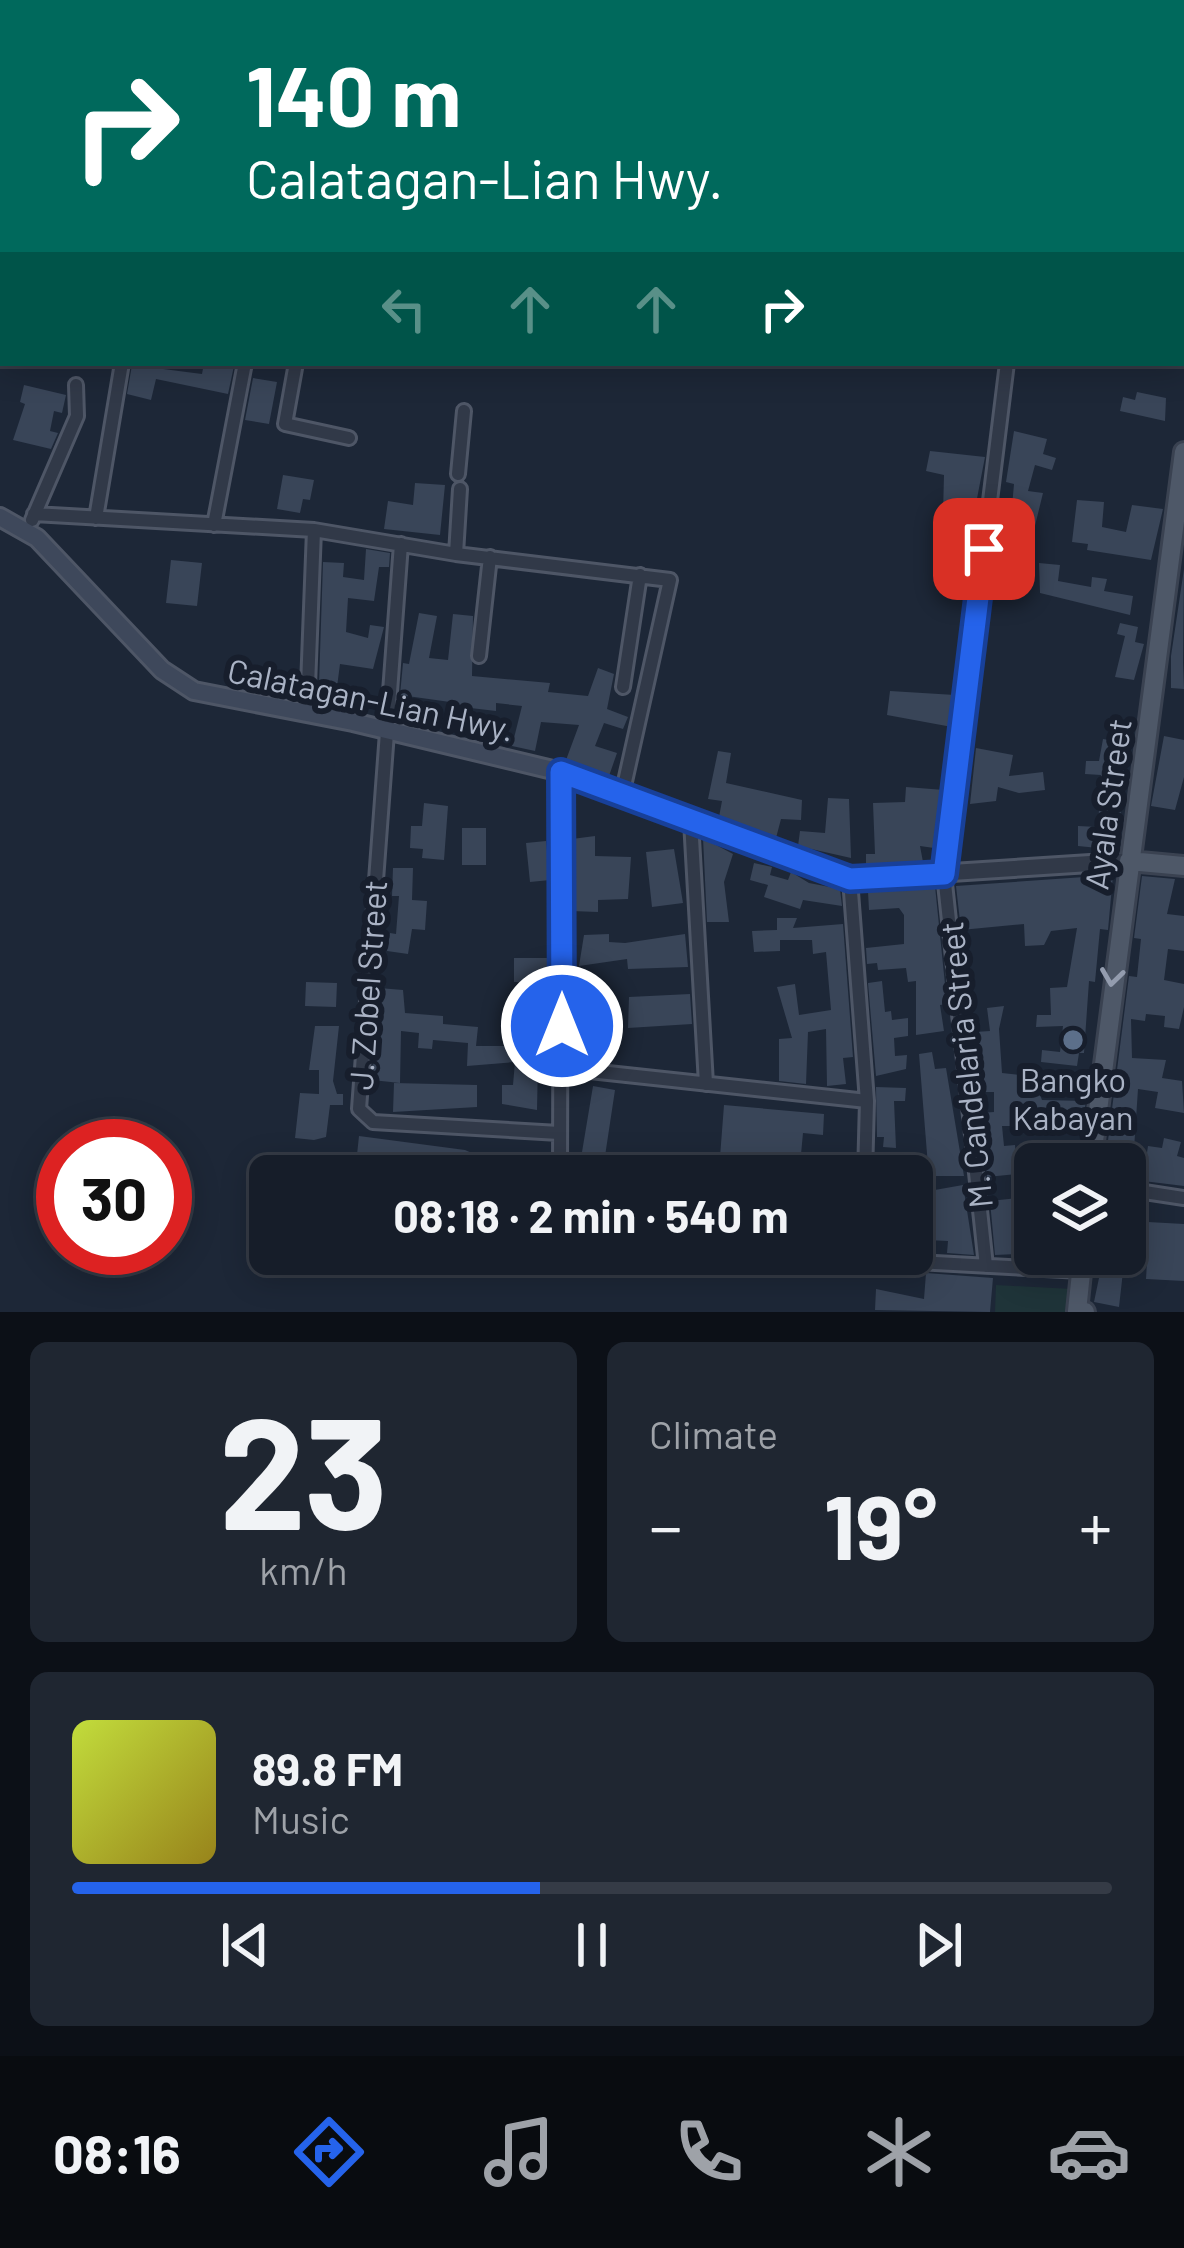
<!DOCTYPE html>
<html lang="en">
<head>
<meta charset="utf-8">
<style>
	body { margin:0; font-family:Barlow,sans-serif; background:#1f2631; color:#f1f3f6; height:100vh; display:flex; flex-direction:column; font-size:45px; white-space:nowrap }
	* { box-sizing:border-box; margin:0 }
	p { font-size:39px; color:#9ea2a8 }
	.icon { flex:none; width:66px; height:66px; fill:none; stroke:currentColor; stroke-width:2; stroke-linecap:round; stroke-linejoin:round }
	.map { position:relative; height:1312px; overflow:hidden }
	.side { display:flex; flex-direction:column; gap:30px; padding:30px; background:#0c1017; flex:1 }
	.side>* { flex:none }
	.hud { position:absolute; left:0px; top:0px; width:1185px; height:366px; box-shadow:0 6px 30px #0003,0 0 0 3px #353b46; background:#00695c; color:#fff; overflow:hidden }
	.controls { position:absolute; left:1014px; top:1143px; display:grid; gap:24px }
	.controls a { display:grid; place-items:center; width:132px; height:132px; border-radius:18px; background:#161d29; box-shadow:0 6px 30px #0003,0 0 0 3px #353b46; font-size:60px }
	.speed { position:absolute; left:36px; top:1119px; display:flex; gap:24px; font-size:60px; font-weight:700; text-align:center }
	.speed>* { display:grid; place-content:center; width:156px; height:156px; border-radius:50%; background:#161d29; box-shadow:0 6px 30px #0003,0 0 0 3px #353b46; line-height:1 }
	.speed .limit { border:18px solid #d22; background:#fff; color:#111 }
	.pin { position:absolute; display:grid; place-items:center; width:102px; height:102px; color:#fff; margin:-51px; border-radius:24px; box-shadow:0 6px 18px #0006 }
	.me { position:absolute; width:132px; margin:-66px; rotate:0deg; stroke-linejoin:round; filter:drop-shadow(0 0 9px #0008) }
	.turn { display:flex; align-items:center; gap:42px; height:252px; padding:0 48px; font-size:54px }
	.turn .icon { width:156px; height:156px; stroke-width:2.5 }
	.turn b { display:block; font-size:84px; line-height:102px }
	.lanes { display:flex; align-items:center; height:114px; padding:0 48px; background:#0003; justify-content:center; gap:60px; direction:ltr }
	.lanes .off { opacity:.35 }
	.big { font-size:90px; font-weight:700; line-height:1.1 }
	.side .tile { flex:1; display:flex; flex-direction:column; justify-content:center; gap:18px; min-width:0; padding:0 42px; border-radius:18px; background:#1f2631 }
	.side .dial { align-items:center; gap:0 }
	.dial b { font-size:156px; line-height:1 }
	.song { display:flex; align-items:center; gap:36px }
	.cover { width:144px; height:144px; border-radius:18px; background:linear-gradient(135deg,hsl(70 70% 55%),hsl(50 70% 35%)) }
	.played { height:12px; border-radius:6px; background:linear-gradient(90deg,#2563eb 45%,#353b46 45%) }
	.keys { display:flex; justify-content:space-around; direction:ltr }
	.heat { display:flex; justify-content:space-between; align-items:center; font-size:66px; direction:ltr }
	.side .tiles { flex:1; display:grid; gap:30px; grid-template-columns:1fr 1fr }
	.tile:last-child { grid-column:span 2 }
	.trip { position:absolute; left:249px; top:1155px; width:684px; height:120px; border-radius:18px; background:#161d29; box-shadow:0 6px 30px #0003,0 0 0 3px #353b46; font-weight:700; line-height:120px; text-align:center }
	.dock { display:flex; height:192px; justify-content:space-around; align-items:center; background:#090c10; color:#9ea2a8 }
	.dock .icon { width:84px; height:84px }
	.dock .selected { color:#2563eb }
	.dock b { font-size:54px; color:#f1f3f6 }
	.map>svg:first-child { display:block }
	.green { fill:#1f3439 }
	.building { fill:#394558 }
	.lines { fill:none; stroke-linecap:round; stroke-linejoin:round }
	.minor-casing { stroke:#4e5666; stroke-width:18 }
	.tertiary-casing { stroke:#4e5666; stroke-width:21 }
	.secondary-casing { stroke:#4e5666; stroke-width:22 }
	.primary-casing { stroke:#3a4251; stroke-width:24 }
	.minor { stroke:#313948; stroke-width:12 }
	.tertiary { stroke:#313948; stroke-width:15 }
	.secondary { stroke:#3e485b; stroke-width:16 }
	.primary { stroke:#4e5868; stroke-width:18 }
	.oneway { stroke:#939cae }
	.route-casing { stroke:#184099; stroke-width:30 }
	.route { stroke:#2563eb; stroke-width:21 }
	.service-dot { fill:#5c6f8a; stroke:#171e2c; stroke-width:4.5 }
	.labels { text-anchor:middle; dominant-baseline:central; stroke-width:12; stroke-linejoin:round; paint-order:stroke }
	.street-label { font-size:33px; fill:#aab3c5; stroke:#171e2c }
	.poi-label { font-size:33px; fill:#aab3c5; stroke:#171e2c }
</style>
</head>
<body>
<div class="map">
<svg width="1184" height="1312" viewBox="0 0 1184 1312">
	<rect width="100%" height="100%" fill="#1d2737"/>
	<!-- green -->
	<path class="green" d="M996,1285L1072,1289L1071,1312H995Z"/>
	<!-- building -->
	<path class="building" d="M204,363L234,366L228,394L156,379L151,400L127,394L132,365L202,374Z
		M253,378L277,382L269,424L245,420Z
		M24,385L66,395L62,413L54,411L50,431L58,433L51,449L13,440L25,404L20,402Z
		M1137,392L1166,398L1165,421L1120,411L1123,397L1135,400Z
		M1014,431L1047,439L1043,454L1056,458L1052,470L1035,465L1028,491L1043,493L1033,534L1010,529L1014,484L1006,482Z
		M930,451L985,457L974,514H943L944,475L926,471Z
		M283,475L314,480L310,500L303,499L300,513L277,509Z
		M415,483L445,485L440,535L384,529L388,501L413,505Z
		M1077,500L1104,502L1102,527L1126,532L1132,505L1163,509L1151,560L1087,550L1088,544L1072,542Z
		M366,549L390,553L389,567H379L374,601L348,598L346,632L368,638L370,625L384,627L373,669L340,664L337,687L319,684L323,562L344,563L343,577L364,580Z
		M171,560L202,563L197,606L166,603Z
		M1039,563L1060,565L1058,581L1091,587L1092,577L1107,579L1104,591L1133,596L1130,615L1040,593Z
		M1184,569L1183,663L1184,689L1171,688V656Z
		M419,613L437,616L429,658L448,660L453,614L473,616L472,676L550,683L548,692L588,696L598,668L614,674L607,709L628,717L623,729L604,723L595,746L617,753L609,776L566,760L579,725L541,722L535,751L512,746L522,706L496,703V711L462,707L460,721L448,719L450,702L400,695L403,663L409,664Z
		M1120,623L1138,627L1135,642L1144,644L1134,680L1115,677L1125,636L1117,634Z
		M890,691L955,695L952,727L887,715Z
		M1164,736L1184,740V777L1175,810L1151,806Z
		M1103,739L1126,743L1118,850L1078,846V826L1098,827L1101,775L1085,774L1086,761H1099Z
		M976,748L1013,755L1009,776L1043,772L1045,790L1019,793L998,787L996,801L970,804Z
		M718,751L731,753L726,783L802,800L801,820L781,819L776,838L719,817L722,801L708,799Z
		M906,787L944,790L934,848L920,846L923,862L866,866V854H875L873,803L905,802Z
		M828,798L849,799L851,858L798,846L800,831L825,833Z
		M424,803L448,806L444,860L422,858L423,849L410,848L411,826H422Z
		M462,828H486V865H462Z
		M595,836V856L631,857L628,899L598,900V912L571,911L572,839Z
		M703,838L733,854L724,882L729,922H707Z
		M546,841L550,880L530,882L526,843Z
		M674,849L683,903L652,907L646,852Z
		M754,863L772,867L770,875L788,880L791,872L809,883L840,889L842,906L803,900L800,909L764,897L768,885L750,880Z
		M393,868H413L412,900L427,901L425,930L412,929L408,954L387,951L390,933L396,934L399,896H392Z
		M1113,875L1108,930L1100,929L1095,982L1089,981L1084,1053H1079L1077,1066L1041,1062L1042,1050L1060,1052L1063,1026L1036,1027L1037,1015H1051L1050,988L1067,987L1077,928L1051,931L1044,945L1025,946L1024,924L961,930L956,886Z
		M1142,876L1175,879L1167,914L1184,916V951L1168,949L1164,980L1184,984V1007L1179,1029L1164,1027L1165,1016L1146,1014L1145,1021L1131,1019L1132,1058L1166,1060L1162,1078L1182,1081L1184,1113L1155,1108L1158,1092L1138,1089L1133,1164H1105L1129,976L1137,977L1141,939L1134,938Z
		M935,886L947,1004L940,1005L944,1031L916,1035V981L908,982L906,968L878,970L877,963L867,964L866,948L904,944V915L899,908L869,910L868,892Z
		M777,918H797L793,928L843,924L853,1057L843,1058L846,1084L827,1086L826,1029L808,1032L806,1084L779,1081V1039L792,1038L777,987L795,984L799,1015L831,1010L826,952L813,954L812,940H780V951L754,952L752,931L777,930Z
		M609,934V942L625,943L685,934L688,967L628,969L627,959L579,966L584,935Z
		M514,958H548L547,983L514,982Z
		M882,981L885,1012L891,1011L892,1020L908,1018V1036L894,1038L895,1056L907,1055L906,1069L876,1076L868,983Z
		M306,982L337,983L336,1007L305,1006Z
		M379,988L403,990L405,1013L443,1016V1024L478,1027L476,1046H505L507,1013L539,1014L537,1110L502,1104V1085H513L515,1062L467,1066L468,1043L433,1040L432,1049L418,1048L419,1033L401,1031L400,1083L372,1080Z
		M690,994L692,1024L628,1028L629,997Z
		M1004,1006L999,1029L1002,1073L1021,1075L1020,1088L1038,1090L1042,1100L1086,1101L1082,1126H1002L1004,1146L1015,1145L1017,1174L987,1177L980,1113L994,1112V1092H978L975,1032L990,1031L987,1008Z
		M315,1026H339L333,1081L337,1094H343V1105H330L326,1137L314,1140L295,1138L300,1093L319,1094V1070H309Z
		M571,1034L611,1040V1060L571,1056Z
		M932,1052L935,1069L946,1068L964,1176H900V1170L928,1166L919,1054Z
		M394,1083L477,1085V1107L393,1112Z
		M593,1086L615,1090L602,1176H578Z
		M876,1087L906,1088L905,1101H894L896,1148L883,1147L884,1137H877Z
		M724,1105L824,1114L823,1135L803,1133L800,1165L720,1157Z
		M359,1136L465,1150L481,1157L480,1167L469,1166L468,1176L410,1164L409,1169L368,1172L369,1166L356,1164Z
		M1164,1138L1181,1142L1177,1156L1184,1158V1186L1135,1180L1136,1172L1144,1173L1148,1146L1162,1148Z
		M963,1185L974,1255L947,1253L948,1241L926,1240L927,1250L915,1251L912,1194Z
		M1018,1198L1035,1202L1033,1215L1022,1213L1024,1240H1016L1017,1254L995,1255L990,1201Z
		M1125,1203L1149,1206L1148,1222L1184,1224V1281L1146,1279L1147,1262L1125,1260Z
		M1104,1254H1125L1119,1307L1094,1302Z
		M926,1273L993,1278L990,1312L875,1310L876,1289L924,1299Z"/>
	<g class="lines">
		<!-- minor casing -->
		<g class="minor-casing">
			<path id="minor" d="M3,0L5,3
				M749,0L751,3
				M352,3L360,0
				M1042,3V0
				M1182,192H1184
				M296,363L285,424L349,438
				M458,474L464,411
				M34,514L314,530L456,554L670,580L622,795
				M96,518L122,363
				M32,520L77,416L76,385
				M214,525L245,363
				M401,544L359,1109L373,1122L559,1133
				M456,554L460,489
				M479,656L490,557
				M623,687L640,575
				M307,712L314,530
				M691,821L706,1084
				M850,879L867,1101L865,1176
				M562,1068L867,1101
				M560,1176L561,772
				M1125,1189L1184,1198
				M863,1254L862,1259L1081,1271
				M986,1266L944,874L1007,363"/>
		</g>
		<!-- tertiary casing -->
		<g class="tertiary-casing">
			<path id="tertiary" d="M850,879L1129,861"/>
		</g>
		<!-- secondary casing -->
		<g class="secondary-casing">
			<path id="secondary" d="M0,517L37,538L162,670L194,691L353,722L561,772L850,879"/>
		</g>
		<!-- primary casing -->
		<g class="primary-casing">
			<path id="primary" d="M1129,861L1184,866
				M1091,1164L1184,452
				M1083,1254L1077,1311L1085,1312"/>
		</g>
		<!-- minor -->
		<use href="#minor" class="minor"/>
		<!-- tertiary -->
		<use href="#tertiary" class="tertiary"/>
		<!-- secondary -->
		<use href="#secondary" class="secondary"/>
		<!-- primary -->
		<use href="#primary" class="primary"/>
	</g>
	<!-- one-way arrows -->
	<defs><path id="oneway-chevron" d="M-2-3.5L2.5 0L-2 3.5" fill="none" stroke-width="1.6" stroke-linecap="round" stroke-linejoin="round" transform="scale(3)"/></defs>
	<use class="oneway" href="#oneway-chevron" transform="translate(1112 977) rotate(98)"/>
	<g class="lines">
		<!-- route casing -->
		<g class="route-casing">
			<path id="route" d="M562,1026L561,772L850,879L944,874L984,549"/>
		</g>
		<!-- route -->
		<use href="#route" class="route"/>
	</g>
	<!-- markers -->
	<circle class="service-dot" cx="1073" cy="1040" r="12"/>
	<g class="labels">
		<!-- street labels -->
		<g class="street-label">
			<text transform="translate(371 699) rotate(12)">Calatagan-Lian Hwy.</text>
			<text transform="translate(1107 804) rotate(-82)">Ayala Street</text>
			<text transform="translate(367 985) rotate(-86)">J. Zobel Street</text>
			<text transform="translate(965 1065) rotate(-96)">M. Candelaria Street</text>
		</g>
		<!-- poi labels -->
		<g class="poi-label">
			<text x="1073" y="1079">Bangko<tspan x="1073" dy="38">Kabayan</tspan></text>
		</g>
	</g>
</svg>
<div class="controls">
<a><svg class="icon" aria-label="layers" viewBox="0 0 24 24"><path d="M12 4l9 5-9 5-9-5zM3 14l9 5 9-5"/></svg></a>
</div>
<div class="speed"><div class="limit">30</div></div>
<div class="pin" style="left:984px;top:549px;background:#d93025"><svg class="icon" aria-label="arrive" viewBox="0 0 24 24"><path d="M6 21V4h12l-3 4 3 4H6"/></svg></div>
<svg class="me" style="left:562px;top:1026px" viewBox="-20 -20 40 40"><circle r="17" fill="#2563eb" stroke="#fff" stroke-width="3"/><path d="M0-11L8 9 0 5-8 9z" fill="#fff"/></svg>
<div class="trip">08:18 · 2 min · 540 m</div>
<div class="hud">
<div class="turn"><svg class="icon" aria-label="right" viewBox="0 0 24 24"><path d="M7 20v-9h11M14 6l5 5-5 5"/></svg><div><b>140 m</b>Calatagan-Lian Hwy.</div></div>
<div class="lanes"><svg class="icon off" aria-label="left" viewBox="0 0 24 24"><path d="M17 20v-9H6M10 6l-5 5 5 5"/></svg><svg class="icon off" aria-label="ahead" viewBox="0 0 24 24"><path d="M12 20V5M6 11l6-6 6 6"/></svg><svg class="icon off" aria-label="ahead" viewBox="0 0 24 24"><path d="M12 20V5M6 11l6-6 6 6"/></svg><svg class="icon" aria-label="right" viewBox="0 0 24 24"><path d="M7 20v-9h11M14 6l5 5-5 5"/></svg></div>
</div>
</div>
<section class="side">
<div class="tiles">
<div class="tile dial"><b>23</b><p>km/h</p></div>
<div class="tile"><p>Climate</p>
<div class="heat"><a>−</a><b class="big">19°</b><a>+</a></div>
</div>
<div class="tile">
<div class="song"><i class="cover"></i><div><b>89.8 FM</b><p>Music</p></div></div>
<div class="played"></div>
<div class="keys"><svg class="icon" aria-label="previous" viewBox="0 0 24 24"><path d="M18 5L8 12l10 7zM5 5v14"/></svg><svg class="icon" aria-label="pause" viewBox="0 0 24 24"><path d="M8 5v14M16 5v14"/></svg><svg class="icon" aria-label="next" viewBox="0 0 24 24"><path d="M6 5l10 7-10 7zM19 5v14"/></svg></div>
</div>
</div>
</section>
<nav class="dock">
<b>08:16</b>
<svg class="icon selected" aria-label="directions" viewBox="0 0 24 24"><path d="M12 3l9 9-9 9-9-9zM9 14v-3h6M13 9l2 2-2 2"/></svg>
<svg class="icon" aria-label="music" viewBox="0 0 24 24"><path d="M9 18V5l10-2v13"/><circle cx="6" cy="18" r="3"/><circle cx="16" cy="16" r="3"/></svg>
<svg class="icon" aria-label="phone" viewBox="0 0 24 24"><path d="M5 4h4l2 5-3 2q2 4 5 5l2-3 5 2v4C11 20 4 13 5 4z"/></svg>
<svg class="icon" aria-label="climate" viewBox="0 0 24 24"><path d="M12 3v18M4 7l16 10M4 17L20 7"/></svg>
<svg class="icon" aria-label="car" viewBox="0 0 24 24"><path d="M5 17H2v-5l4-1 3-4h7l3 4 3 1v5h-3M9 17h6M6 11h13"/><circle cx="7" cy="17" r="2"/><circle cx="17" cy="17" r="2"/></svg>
</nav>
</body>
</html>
